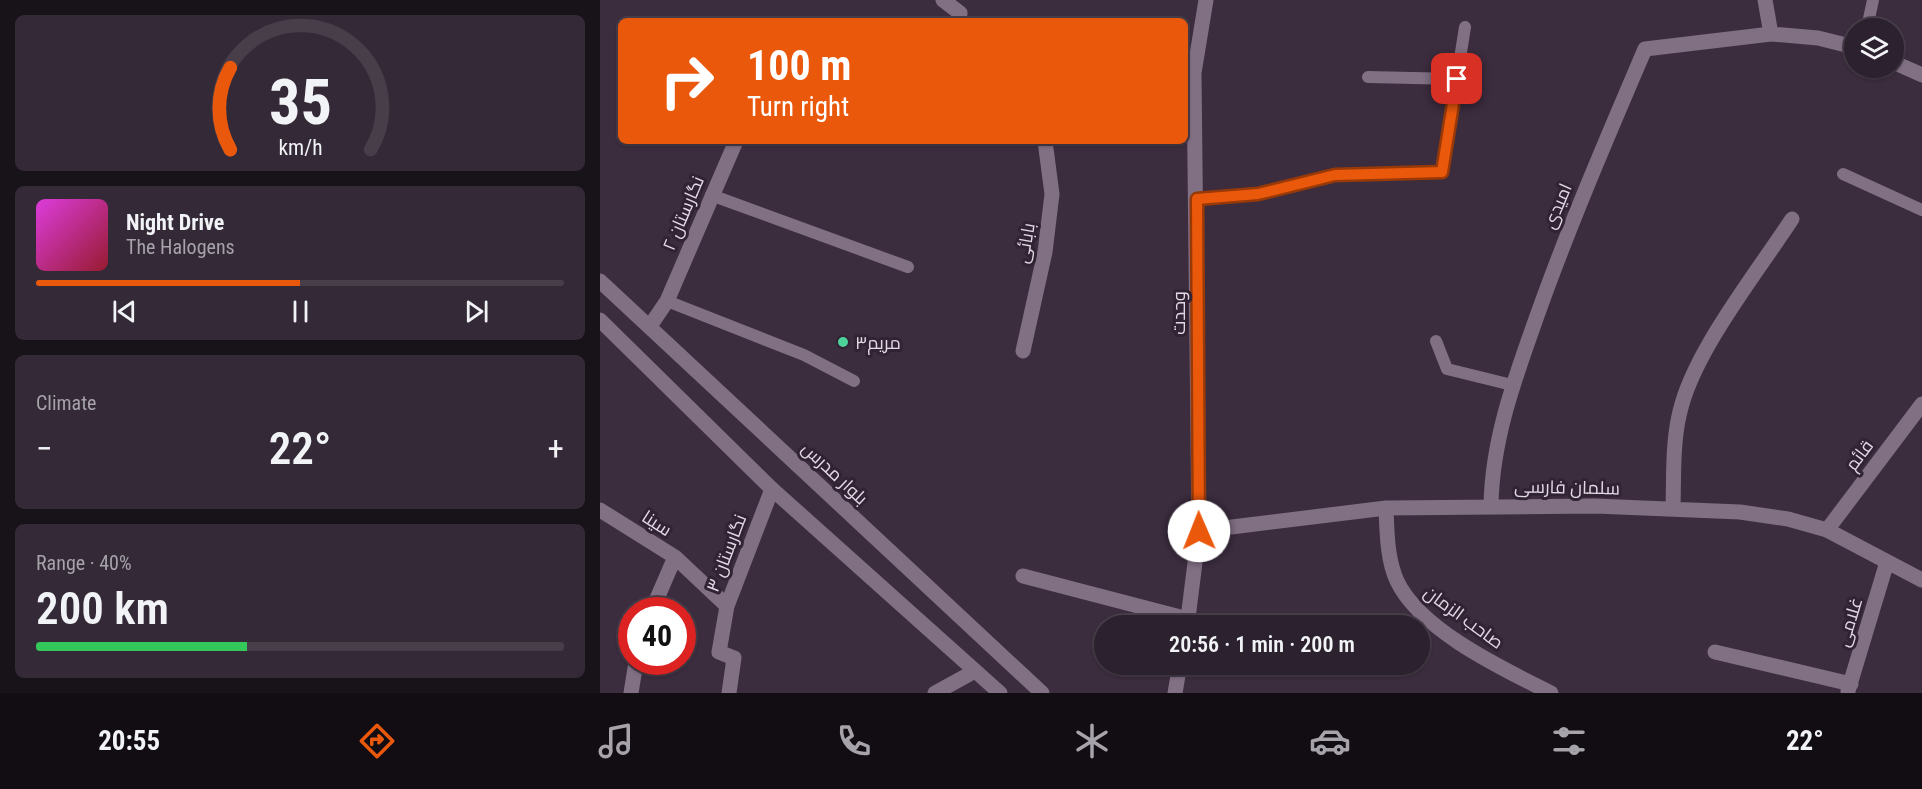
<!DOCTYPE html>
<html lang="en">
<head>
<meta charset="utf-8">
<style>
	body { margin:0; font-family:"Roboto Condensed",Cairo,sans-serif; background:#342936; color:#f1f3f6; height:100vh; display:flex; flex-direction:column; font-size:22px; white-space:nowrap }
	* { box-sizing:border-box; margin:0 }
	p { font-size:20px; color:#a6a3aa }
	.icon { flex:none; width:33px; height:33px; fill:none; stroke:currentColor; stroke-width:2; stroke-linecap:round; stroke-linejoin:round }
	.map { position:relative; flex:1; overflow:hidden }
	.side { display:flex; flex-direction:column; gap:15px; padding:15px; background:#181219; width:600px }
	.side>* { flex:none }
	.top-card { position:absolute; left:18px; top:18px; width:570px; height:126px; border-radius:9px; box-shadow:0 2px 4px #0004,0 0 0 2px #483e4a; background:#ea580c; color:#fff; overflow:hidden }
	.buttons { position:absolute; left:1244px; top:18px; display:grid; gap:12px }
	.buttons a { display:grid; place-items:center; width:60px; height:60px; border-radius:50%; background:#2c212e; box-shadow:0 2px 4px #0004,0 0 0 2px #483e4a; font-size:30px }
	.speed { position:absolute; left:18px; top:597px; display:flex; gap:12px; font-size:30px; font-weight:700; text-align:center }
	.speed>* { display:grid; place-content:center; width:78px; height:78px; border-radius:50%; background:#2c212e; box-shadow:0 2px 4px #0004,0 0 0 2px #483e4a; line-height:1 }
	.speed .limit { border:9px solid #d22; background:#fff; color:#111 }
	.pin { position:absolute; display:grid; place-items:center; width:51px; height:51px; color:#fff; margin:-26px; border-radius:12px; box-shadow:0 3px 9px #0006 }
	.me { position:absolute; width:66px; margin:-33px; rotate:359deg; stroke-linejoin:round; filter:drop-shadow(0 0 4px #0008) }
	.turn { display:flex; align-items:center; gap:21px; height:126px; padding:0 30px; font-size:27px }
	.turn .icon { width:78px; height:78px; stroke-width:2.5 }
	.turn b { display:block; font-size:42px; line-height:51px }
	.big { font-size:45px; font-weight:600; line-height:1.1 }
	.side .widget { flex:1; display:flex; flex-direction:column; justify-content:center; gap:9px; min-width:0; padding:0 21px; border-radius:9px; background:#342936 }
	.side .dial { align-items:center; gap:0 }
	.dial svg { height:156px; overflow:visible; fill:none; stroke:#483e4a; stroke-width:7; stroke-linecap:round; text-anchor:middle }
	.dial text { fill:#f1f3f6; stroke:none }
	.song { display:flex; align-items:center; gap:18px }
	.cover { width:72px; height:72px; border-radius:9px; background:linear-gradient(135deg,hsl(300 70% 55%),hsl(350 70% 35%)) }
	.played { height:6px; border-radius:3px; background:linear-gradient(90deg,#ea580c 50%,#483e4a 50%) }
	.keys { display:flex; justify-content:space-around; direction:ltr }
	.heat { display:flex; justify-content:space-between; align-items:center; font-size:33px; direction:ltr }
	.charge { height:9px; border-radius:4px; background:linear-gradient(90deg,#34c759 40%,#483e4a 0) }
	.trip { position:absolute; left:494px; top:615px; width:336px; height:60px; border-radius:30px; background:#2c212e; box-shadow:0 2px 4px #0004,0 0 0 2px #483e4a; font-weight:600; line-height:60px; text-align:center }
	.dock { display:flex; height:96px; justify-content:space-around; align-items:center; background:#120d12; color:#a6a3aa }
	.dock .icon { width:42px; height:42px }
	.dock .selected { color:#ea580c }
	.dock b { font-size:27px; color:#f1f3f6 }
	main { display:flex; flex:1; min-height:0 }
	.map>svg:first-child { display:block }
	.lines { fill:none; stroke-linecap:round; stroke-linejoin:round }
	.lane { stroke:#816f84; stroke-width:12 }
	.street { stroke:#816f84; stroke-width:15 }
	.secondary { stroke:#816f84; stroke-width:15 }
	.route-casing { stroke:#983908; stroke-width:15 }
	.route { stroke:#ea580c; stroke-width:10 }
	.poi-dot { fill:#4dd39a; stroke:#312234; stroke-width:2 }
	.labels { text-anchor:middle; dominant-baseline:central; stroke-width:6; stroke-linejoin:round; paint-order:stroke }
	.street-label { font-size:18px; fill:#e3d9e5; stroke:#312234 }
	.poi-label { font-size:18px; fill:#e3d9e5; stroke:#312234; text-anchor:start }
</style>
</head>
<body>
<main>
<section class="side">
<div class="widget dial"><svg viewBox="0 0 100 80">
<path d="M14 69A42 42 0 1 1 86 69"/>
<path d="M14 69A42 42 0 0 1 14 27" stroke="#ea580c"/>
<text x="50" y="56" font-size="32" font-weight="700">35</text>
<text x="50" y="72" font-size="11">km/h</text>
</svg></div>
<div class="widget">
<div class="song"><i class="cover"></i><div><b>Night Drive</b><p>The Halogens</p></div></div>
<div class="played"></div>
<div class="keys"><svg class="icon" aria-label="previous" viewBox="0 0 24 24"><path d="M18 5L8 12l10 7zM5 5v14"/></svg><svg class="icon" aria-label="pause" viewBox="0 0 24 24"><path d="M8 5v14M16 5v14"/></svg><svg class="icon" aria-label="next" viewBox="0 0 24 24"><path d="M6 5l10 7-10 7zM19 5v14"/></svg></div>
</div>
<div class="widget"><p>Climate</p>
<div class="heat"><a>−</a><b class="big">22°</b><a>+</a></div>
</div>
<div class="widget"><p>Range · 40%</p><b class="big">200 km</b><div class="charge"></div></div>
</section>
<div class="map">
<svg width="1322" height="693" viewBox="0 0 1322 693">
	<rect width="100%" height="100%" fill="#3b2c3e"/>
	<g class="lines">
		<!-- lane -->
		<path class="lane" d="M1267,28L1273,0
			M768,77L857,79
			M1243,174L1322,210
			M111,195L308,267
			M597,199L658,194L735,175L842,172L865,27
			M67,301L204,355L254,381
			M836,341L847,369L912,385"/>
		<!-- street -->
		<path class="street" d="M343,0L360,13L359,21
			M1165,0L1171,34
			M1293,62L1322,75
			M50,326L67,301L136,141
			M423,351L445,252L452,194L445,141
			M891,506C892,439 915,378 937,316C969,226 1007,138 1045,49L1171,34L1218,38L1254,47
			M786,508C787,532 787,559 797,581C820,630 903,669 951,693
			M1073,509C1074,474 1072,437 1082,404C1099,345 1158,271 1192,219
			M0,510L75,557L52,610
			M1227,530L1322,404
			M599,531L786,508L995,506L1140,512L1188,519L1227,530L1322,580
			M75,557L127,606
			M423,576L588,619
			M1115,652L1251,684
			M1248,691L1287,562
			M31,693L36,662
			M129,693L134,658L119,652L127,606L172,489
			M335,693L375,671"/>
		<!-- secondary -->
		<path class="secondary" d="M0,281L442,693
			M0,320L172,489L400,693
			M587,626L599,531L594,73L606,0
			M575,693L580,664"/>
	</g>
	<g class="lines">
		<!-- route casing -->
		<g class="route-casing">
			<path id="route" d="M599,531L597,199L658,194L735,175L842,172L857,79"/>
		</g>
		<!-- route -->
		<use href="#route" class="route"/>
	</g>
	<!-- markers -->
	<circle class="poi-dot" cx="243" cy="342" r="6"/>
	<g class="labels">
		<!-- street labels -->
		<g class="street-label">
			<text transform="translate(957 206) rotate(-67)">امیدی</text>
			<text transform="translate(83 213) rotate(-67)">نگارستان ۲</text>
			<text transform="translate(425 243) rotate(-80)">بابائی</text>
			<text transform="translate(578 313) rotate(-90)">وحدت</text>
			<text transform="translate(1259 455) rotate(-53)">قائم</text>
			<text transform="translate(235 473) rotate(43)">بلوار مدرس</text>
			<text transform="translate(967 487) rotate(1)">سلمان فارسی</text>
			<text transform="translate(57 523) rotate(33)">سینا</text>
			<text transform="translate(126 553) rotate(-69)">نگارستان ۳</text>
			<text transform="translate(864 617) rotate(36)">صاحب الزمان</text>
			<text transform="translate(1249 622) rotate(-73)">غلامی</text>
		</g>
		<!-- poi labels -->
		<g class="poi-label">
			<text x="255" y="342">مریم۳</text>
		</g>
	</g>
</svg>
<div class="buttons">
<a><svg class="icon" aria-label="layers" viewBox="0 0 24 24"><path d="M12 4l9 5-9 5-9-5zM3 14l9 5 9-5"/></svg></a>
</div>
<div class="speed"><div class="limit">40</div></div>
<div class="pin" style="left:857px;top:79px;background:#d93025"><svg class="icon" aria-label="arrive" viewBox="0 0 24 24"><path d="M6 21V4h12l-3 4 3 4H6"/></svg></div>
<svg class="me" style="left:599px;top:531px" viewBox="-20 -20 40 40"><circle r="19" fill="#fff"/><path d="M0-13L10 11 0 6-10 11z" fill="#ea580c"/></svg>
<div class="trip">20:56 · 1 min · 200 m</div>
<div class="top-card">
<div class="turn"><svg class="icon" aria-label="right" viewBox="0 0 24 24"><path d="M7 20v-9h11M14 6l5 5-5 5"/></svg><div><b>100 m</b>Turn right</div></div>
</div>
</div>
</main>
<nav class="dock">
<b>20:55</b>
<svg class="icon selected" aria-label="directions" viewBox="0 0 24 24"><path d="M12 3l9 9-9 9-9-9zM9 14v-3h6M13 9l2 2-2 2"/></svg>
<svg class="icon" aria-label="music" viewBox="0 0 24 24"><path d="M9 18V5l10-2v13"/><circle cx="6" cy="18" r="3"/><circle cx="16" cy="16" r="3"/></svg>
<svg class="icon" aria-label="phone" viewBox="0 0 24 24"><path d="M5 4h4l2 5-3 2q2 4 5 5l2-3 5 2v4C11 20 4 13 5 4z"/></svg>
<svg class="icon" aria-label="climate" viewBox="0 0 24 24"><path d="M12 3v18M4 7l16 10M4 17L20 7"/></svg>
<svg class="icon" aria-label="car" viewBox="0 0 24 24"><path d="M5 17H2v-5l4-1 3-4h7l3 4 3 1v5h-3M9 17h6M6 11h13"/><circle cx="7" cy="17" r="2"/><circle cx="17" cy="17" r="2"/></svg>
<svg class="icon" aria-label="filters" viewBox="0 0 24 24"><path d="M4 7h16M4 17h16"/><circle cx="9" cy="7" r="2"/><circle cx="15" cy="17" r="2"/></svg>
<b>22°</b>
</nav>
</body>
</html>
